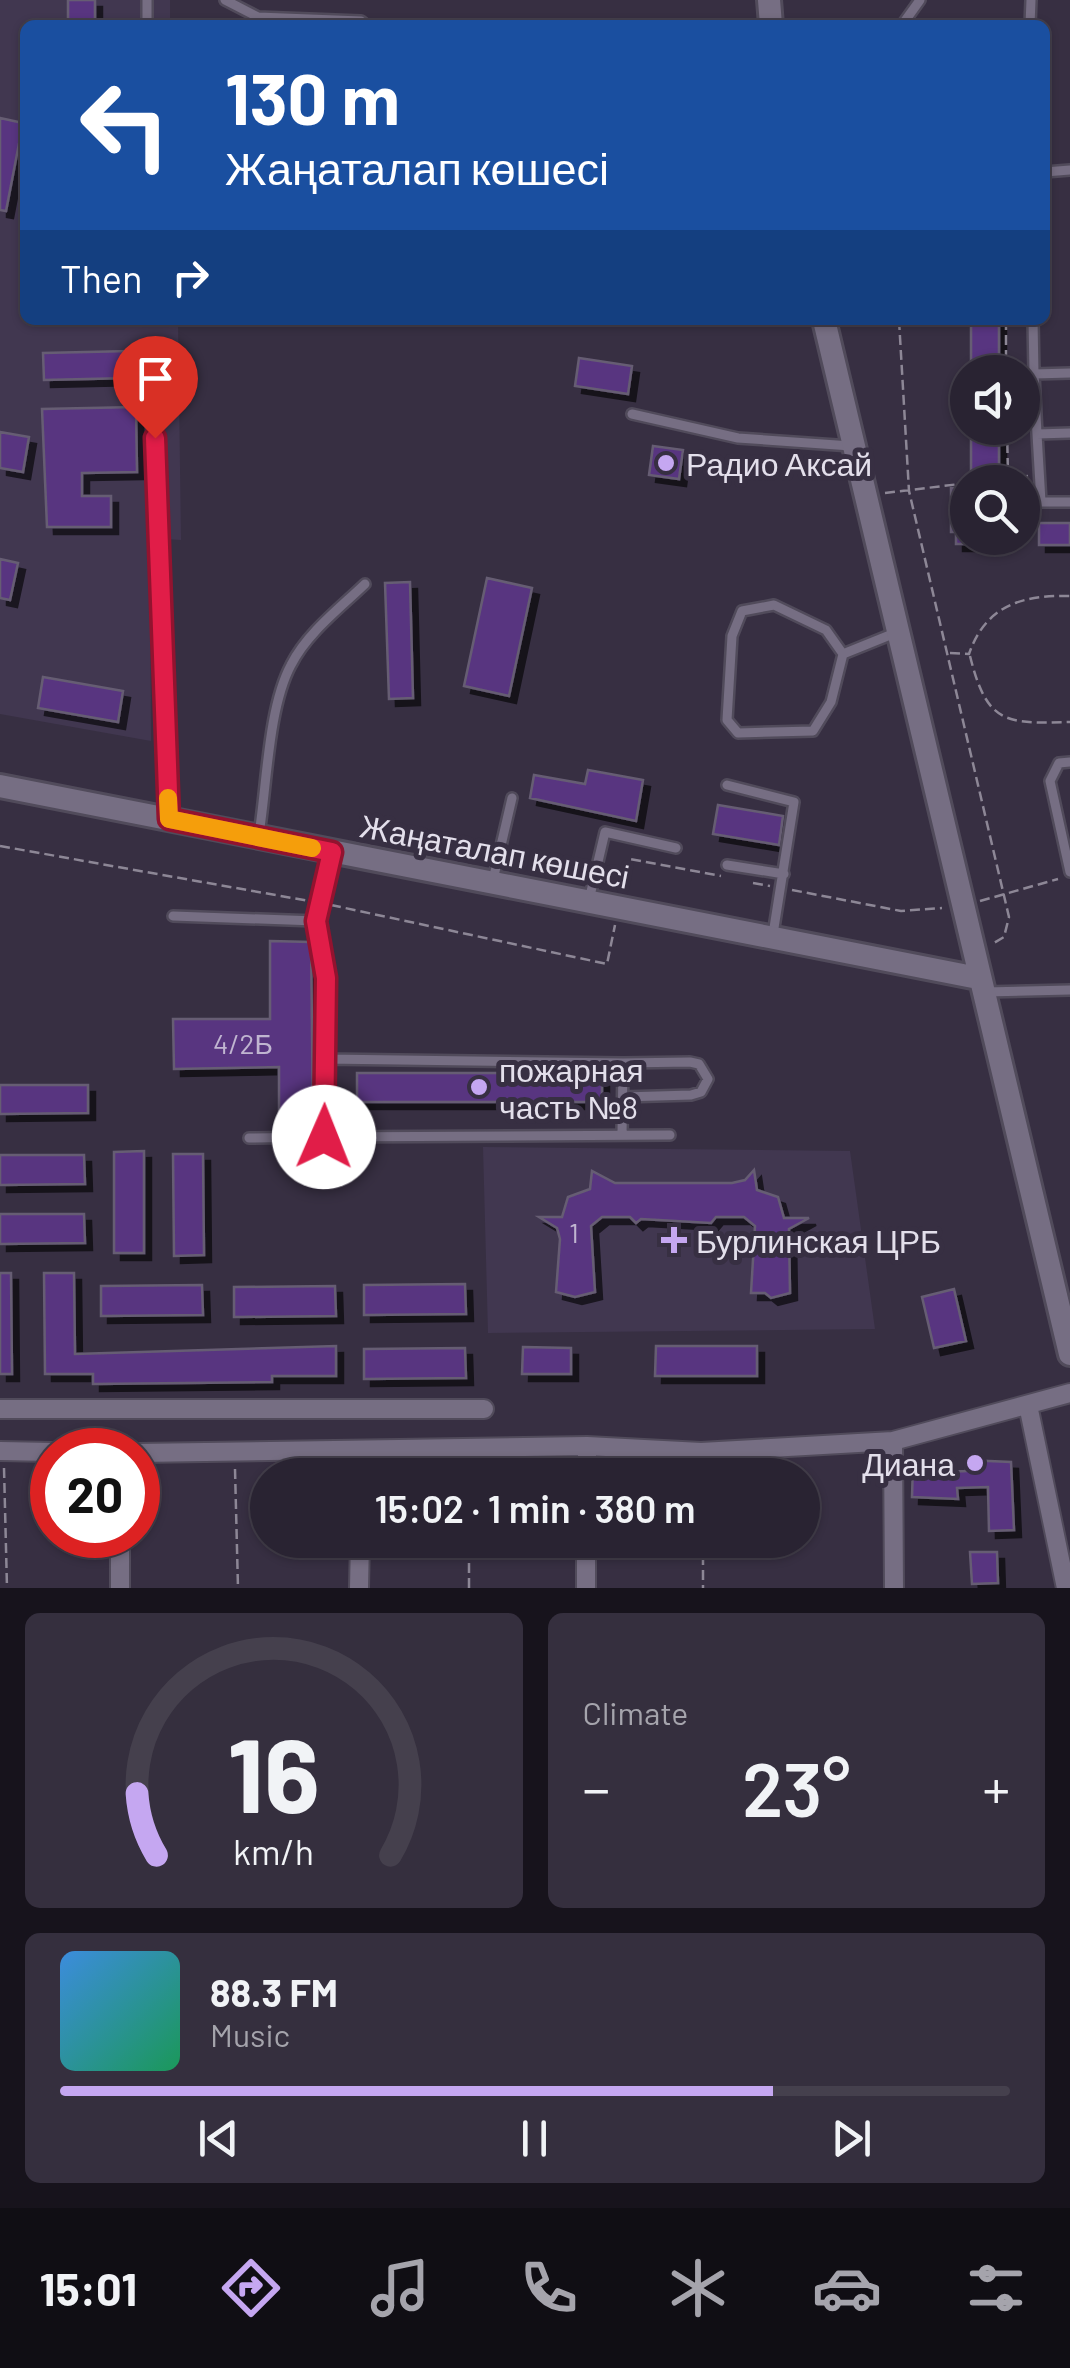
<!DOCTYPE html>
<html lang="en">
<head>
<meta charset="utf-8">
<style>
	body { margin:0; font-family:Barlow,sans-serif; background:#352f3e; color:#f1f3f6; height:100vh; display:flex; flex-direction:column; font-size:38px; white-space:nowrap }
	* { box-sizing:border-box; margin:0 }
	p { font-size:32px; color:#a5a4ac }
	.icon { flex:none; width:55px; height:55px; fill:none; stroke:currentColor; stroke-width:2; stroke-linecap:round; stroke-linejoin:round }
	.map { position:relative; height:1588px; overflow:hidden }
	.details { display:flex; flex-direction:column; gap:25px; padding:25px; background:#17131c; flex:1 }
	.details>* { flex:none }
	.top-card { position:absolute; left:20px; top:20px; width:1030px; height:305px; border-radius:15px; box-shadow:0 2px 8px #0004,0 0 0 2px #45404d; background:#1a4fa0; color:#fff; overflow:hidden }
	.buttons { position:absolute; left:950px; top:355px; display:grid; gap:20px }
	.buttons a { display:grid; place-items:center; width:90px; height:90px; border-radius:50%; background:#292332; box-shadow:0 2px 8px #0004,0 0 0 2px #45404d; font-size:50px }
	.speed { position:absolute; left:30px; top:1428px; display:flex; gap:20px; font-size:50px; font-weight:700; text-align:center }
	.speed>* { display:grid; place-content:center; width:130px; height:130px; border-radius:50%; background:#292332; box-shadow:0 2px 8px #0004,0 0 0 2px #45404d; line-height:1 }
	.speed .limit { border:15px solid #d22; background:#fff; color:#111 }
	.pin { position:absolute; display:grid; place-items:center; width:85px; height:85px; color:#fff; margin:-102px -42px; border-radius:50% 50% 50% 0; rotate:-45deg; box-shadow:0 0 10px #0007 }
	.pin .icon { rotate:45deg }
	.me { position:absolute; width:110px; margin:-55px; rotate:1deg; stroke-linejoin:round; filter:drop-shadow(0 0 8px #0008) }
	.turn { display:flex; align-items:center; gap:35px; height:210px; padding:0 40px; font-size:45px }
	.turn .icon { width:130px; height:130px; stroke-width:2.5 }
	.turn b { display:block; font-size:70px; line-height:85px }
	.then { display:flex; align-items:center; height:95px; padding:0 40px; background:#0003; gap:20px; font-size:38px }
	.big { font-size:75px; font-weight:600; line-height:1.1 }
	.details .tile { flex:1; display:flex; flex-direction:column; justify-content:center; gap:15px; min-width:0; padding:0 35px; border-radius:15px; background:#352f3e }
	.details .dial { align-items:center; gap:0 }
	.dial svg { height:260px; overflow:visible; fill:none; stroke:#45404d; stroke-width:7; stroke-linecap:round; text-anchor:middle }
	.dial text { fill:#f1f3f6; stroke:none }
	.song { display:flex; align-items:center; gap:30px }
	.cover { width:120px; height:120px; border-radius:15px; background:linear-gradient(135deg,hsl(210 70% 55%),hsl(150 70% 35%)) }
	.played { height:10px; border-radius:5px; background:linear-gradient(90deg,#c5a7f1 75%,#45404d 75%) }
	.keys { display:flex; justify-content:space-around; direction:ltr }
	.heat { display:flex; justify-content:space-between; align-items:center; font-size:55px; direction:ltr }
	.details .tiles { flex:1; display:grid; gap:25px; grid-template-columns:1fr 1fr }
	.tile:last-child { grid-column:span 2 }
	.trip { position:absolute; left:250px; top:1458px; width:570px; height:100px; border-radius:50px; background:#292332; box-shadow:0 2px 8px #0004,0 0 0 2px #45404d; font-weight:600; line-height:100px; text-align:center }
	.dock { display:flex; height:160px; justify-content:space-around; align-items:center; background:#100e14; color:#a5a4ac }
	.dock .icon { width:70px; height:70px }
	.dock .current { color:#c5a7f1 }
	.dock b { font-size:45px; color:#f1f3f6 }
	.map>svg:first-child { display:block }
	.built { fill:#413750 }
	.building { fill:#583680; stroke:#665d73; stroke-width:2.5; filter:url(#shadow) }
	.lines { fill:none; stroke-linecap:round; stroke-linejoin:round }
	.service-casing { stroke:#514b5b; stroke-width:14 }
	.minor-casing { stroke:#514b5b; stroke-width:22 }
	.secondary-casing { stroke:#514b5b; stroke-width:28 }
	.path { stroke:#8d8796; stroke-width:2.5; stroke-dasharray:10 5; stroke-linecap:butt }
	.service { stroke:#766e83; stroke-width:9 }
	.minor { stroke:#766e83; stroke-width:18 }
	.secondary { stroke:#766e83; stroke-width:22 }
	.route-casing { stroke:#92132f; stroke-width:25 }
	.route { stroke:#e11d48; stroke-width:18 }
	.slow { stroke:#f59e0b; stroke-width:18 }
	.poi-dot { fill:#c5a7f1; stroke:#372f42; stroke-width:4 }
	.labels { text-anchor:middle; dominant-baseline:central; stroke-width:10; stroke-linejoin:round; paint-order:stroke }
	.number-label { font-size:28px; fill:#c0b5d0 }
	.poi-label { font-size:32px; fill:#e3dfeb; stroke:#372f42; text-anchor:start }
	.street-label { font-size:32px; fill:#e3dfeb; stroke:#372f42 }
</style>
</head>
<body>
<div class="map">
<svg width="1070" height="1588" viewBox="0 0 1070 1588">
	<defs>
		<filter id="shadow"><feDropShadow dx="7" dy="7" stdDeviation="0" flood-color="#0009"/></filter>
	</defs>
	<rect width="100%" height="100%" fill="#372f42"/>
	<!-- built -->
	<path class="built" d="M0,0H170V25H25V320H178L181,540L150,538L151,741L0,714Z
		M483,1147L850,1151L875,1329L488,1333Z"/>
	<!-- building -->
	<path class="building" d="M68,0H95V25H68Z
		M0,118L23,123L6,211L0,210Z
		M971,320H999V372H971Z
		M130,351V378L44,380L43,353Z
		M579,358L632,366L628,394L575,386Z
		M136,407L137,472L82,473V496H111V527H47L42,409Z
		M971,428H999V474H971Z
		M0,432L29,437L23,472L0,468Z
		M653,446L683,450L679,479L649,475Z
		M951,488H968V544H956V532H951Z
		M1039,523H1070V545H1039Z
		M0,559L18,563L10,600L0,598Z
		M487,578L532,588L509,696L464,686Z
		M410,582L413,698L389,699L385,583Z
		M43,677L123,691L118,722L38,708Z
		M588,770L643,780L636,821L530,798L534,775L585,784Z
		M718,805L783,816L779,845L713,834Z
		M270,941L311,942L313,1118L279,1117V1067L174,1069L173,1019H270Z
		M357,1073H602V1102H357Z
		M0,1085H88V1113L0,1114Z
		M144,1151V1253H114V1152Z
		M173,1154H203L204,1255L174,1256Z
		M0,1155H84L85,1184L0,1185Z
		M754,1170L757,1190L778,1197L784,1218H809L789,1229L790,1293L771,1298L765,1293H751L755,1226L744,1217H716L711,1223L641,1219L636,1223L630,1217H602L591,1226L595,1292L575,1297L556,1292L560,1239L557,1228L539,1217H562L568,1197L590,1189L592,1171L615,1183H732L745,1180Z
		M0,1214H84L85,1243L0,1244Z
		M0,1273H11L12,1374H0Z
		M44,1273H74L75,1354L336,1346V1376H272V1382L93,1384V1374H45Z
		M465,1284L466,1314L364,1315V1285Z
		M202,1285L203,1315L101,1316V1286Z
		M335,1286L336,1316L234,1317V1287Z
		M954,1289L966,1341L934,1348L922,1297Z
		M656,1346H757V1376H655Z
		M523,1347L571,1348V1374H522Z
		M465,1348L466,1378L364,1379V1349Z
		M966,1460L1011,1462L1014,1530L989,1531L988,1487L957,1488L958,1499L912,1497L913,1464H926V1473L966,1471Z
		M970,1552H997L998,1583L972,1584Z"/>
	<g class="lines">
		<!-- service casing -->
		<g class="service-casing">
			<path id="service" d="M147,0V25
				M225,0L258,17L361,21L366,25
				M902,25L920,0
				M1030,25L1031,0
				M1045,172L1070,170
				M1033,320L1034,374L1070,373
				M153,371L169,816
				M1034,374L1037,434L1070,433
				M632,414L738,438L851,446
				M1037,434L1041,502H1070
				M774,605L826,630L843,654L831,702L813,731L738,733L727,720L732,636L742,611Z
				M843,654L895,633
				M1070,762L1059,763L1050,781L1070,872
				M727,785L794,802L773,934
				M259,834C267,785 268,708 291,665C307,633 340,608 365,584
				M727,865L784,874
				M493,880L512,798
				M589,900L605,832L676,848
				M173,916L316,921
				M985,992L1070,990
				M326,1059L623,1063L622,1135
				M623,1097L691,1095L701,1092L708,1079L699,1064L690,1062L623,1063
				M324,1137L670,1135
				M249,1138L324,1137L326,978L316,921L331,855"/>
		</g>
		<!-- minor casing -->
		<g class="minor-casing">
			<path id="minor" d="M1028,1405L1066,1588
				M0,1409H484
				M893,1441L894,1588
				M0,1451L52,1452
				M138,1453L587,1446L701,1452L893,1441L1070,1393
				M360,1475L361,1451
				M587,1475V1446
				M120,1535V1588
				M359,1588L360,1540
				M586,1588V1540"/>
		</g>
		<!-- secondary casing -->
		<g class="secondary-casing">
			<path id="secondary" d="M769,0L771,25
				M824,320L1070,1354
				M0,786L978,978"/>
		</g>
		<!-- path -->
		<path class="path" d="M899,320L909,491L1009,917L1004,937L992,944
			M1006,320V372
			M1007,428L1008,477
			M975,482L1028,476
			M885,493L968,483
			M950,653L969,654C986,605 1022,595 1070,596
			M970,656C987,724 1005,724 1070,722
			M0,846L309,901
			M753,883L770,886
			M623,887L630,859L721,876
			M792,890L901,911L942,908
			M980,901L1058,879
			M331,905L607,964L615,925
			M4,1468L7,1588
			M235,1469L238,1588
			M470,1475V1465
			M703,1540V1588
			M469,1588V1540"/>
		<!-- service -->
		<use href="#service" class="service"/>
		<!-- minor -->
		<use href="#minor" class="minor"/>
		<!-- secondary -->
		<use href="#secondary" class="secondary"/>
	</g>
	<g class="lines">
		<!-- route casing -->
		<g class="route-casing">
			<path id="route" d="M155,438L169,819L332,852L316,921L326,978L324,1137"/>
		</g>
		<!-- route -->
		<use href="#route" class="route"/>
		<!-- slow -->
		<path class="slow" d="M168,798L169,819L312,848"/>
	</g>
	<!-- markers -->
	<g class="poi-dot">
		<circle cx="666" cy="463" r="10"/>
		<circle cx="479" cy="1087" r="10"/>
		<path d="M669 1225h10v10h10v10h-10v10h-10v-10h-10v-10h10z"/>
		<circle cx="975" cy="1463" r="10"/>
	</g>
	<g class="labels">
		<!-- number labels -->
		<g class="number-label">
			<text x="243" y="1043">4/2Б</text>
			<text x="574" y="1232">1</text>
		</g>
		<!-- poi labels -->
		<g class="poi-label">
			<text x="686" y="463">Радио Аксай</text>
			<text x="499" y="1069">пожарная<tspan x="499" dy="37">часть №8</tspan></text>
			<text x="696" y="1240">Бурлинская ЦРБ</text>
			<text x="955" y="1463" text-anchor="end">Диана</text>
		</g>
		<!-- street labels -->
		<g class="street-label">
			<text transform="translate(495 850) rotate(11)">Жаңаталап көшесі</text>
		</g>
	</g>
</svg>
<div class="buttons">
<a><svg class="icon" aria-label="sound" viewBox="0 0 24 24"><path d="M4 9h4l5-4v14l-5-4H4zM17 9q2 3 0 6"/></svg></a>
<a><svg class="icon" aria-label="search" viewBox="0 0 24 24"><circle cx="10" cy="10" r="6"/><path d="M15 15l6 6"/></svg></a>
</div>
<div class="speed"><div class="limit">20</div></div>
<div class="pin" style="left:155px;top:438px;background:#d93025"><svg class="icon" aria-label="arrive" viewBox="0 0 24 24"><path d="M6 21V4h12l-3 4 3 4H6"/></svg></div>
<svg class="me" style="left:324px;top:1137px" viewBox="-20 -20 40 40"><circle r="19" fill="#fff"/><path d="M0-13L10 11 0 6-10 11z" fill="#e11d48"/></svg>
<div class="trip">15:02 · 1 min · 380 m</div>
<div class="top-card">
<div class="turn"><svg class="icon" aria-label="left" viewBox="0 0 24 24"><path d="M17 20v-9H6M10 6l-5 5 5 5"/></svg><div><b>130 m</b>Жаңаталап көшесі</div></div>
<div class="then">Then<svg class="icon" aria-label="right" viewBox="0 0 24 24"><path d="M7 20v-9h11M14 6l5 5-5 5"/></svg></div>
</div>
</div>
<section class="details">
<div class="tiles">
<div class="tile dial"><svg viewBox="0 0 100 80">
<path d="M14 69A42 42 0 1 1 86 69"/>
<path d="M14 69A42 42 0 0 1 8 50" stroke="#c5a7f1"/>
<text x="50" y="56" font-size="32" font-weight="700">16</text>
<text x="50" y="72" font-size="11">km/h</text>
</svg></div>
<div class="tile"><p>Climate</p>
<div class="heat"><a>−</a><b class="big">23°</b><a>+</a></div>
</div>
<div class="tile">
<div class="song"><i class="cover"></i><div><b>88.3 FM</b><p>Music</p></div></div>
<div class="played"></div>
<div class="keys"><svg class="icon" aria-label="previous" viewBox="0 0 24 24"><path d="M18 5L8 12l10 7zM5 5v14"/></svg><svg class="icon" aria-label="pause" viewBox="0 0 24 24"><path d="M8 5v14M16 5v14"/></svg><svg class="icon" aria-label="next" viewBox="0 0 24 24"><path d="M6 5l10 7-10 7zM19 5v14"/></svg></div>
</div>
</div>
</section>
<nav class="dock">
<b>15:01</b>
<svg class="icon current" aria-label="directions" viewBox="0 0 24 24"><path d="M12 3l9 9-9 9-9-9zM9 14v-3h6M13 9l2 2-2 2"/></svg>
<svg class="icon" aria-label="music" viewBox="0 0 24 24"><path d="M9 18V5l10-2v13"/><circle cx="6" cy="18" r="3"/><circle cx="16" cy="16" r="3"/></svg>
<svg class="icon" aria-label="phone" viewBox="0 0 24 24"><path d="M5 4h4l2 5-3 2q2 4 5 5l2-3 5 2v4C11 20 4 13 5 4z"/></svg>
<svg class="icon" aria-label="climate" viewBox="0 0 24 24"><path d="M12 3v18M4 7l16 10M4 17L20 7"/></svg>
<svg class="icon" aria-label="car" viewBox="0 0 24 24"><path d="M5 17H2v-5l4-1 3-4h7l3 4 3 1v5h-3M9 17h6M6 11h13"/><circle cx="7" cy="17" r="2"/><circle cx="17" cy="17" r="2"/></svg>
<svg class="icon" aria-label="filters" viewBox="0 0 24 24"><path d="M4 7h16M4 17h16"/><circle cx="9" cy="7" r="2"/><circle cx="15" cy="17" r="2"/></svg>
</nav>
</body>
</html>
